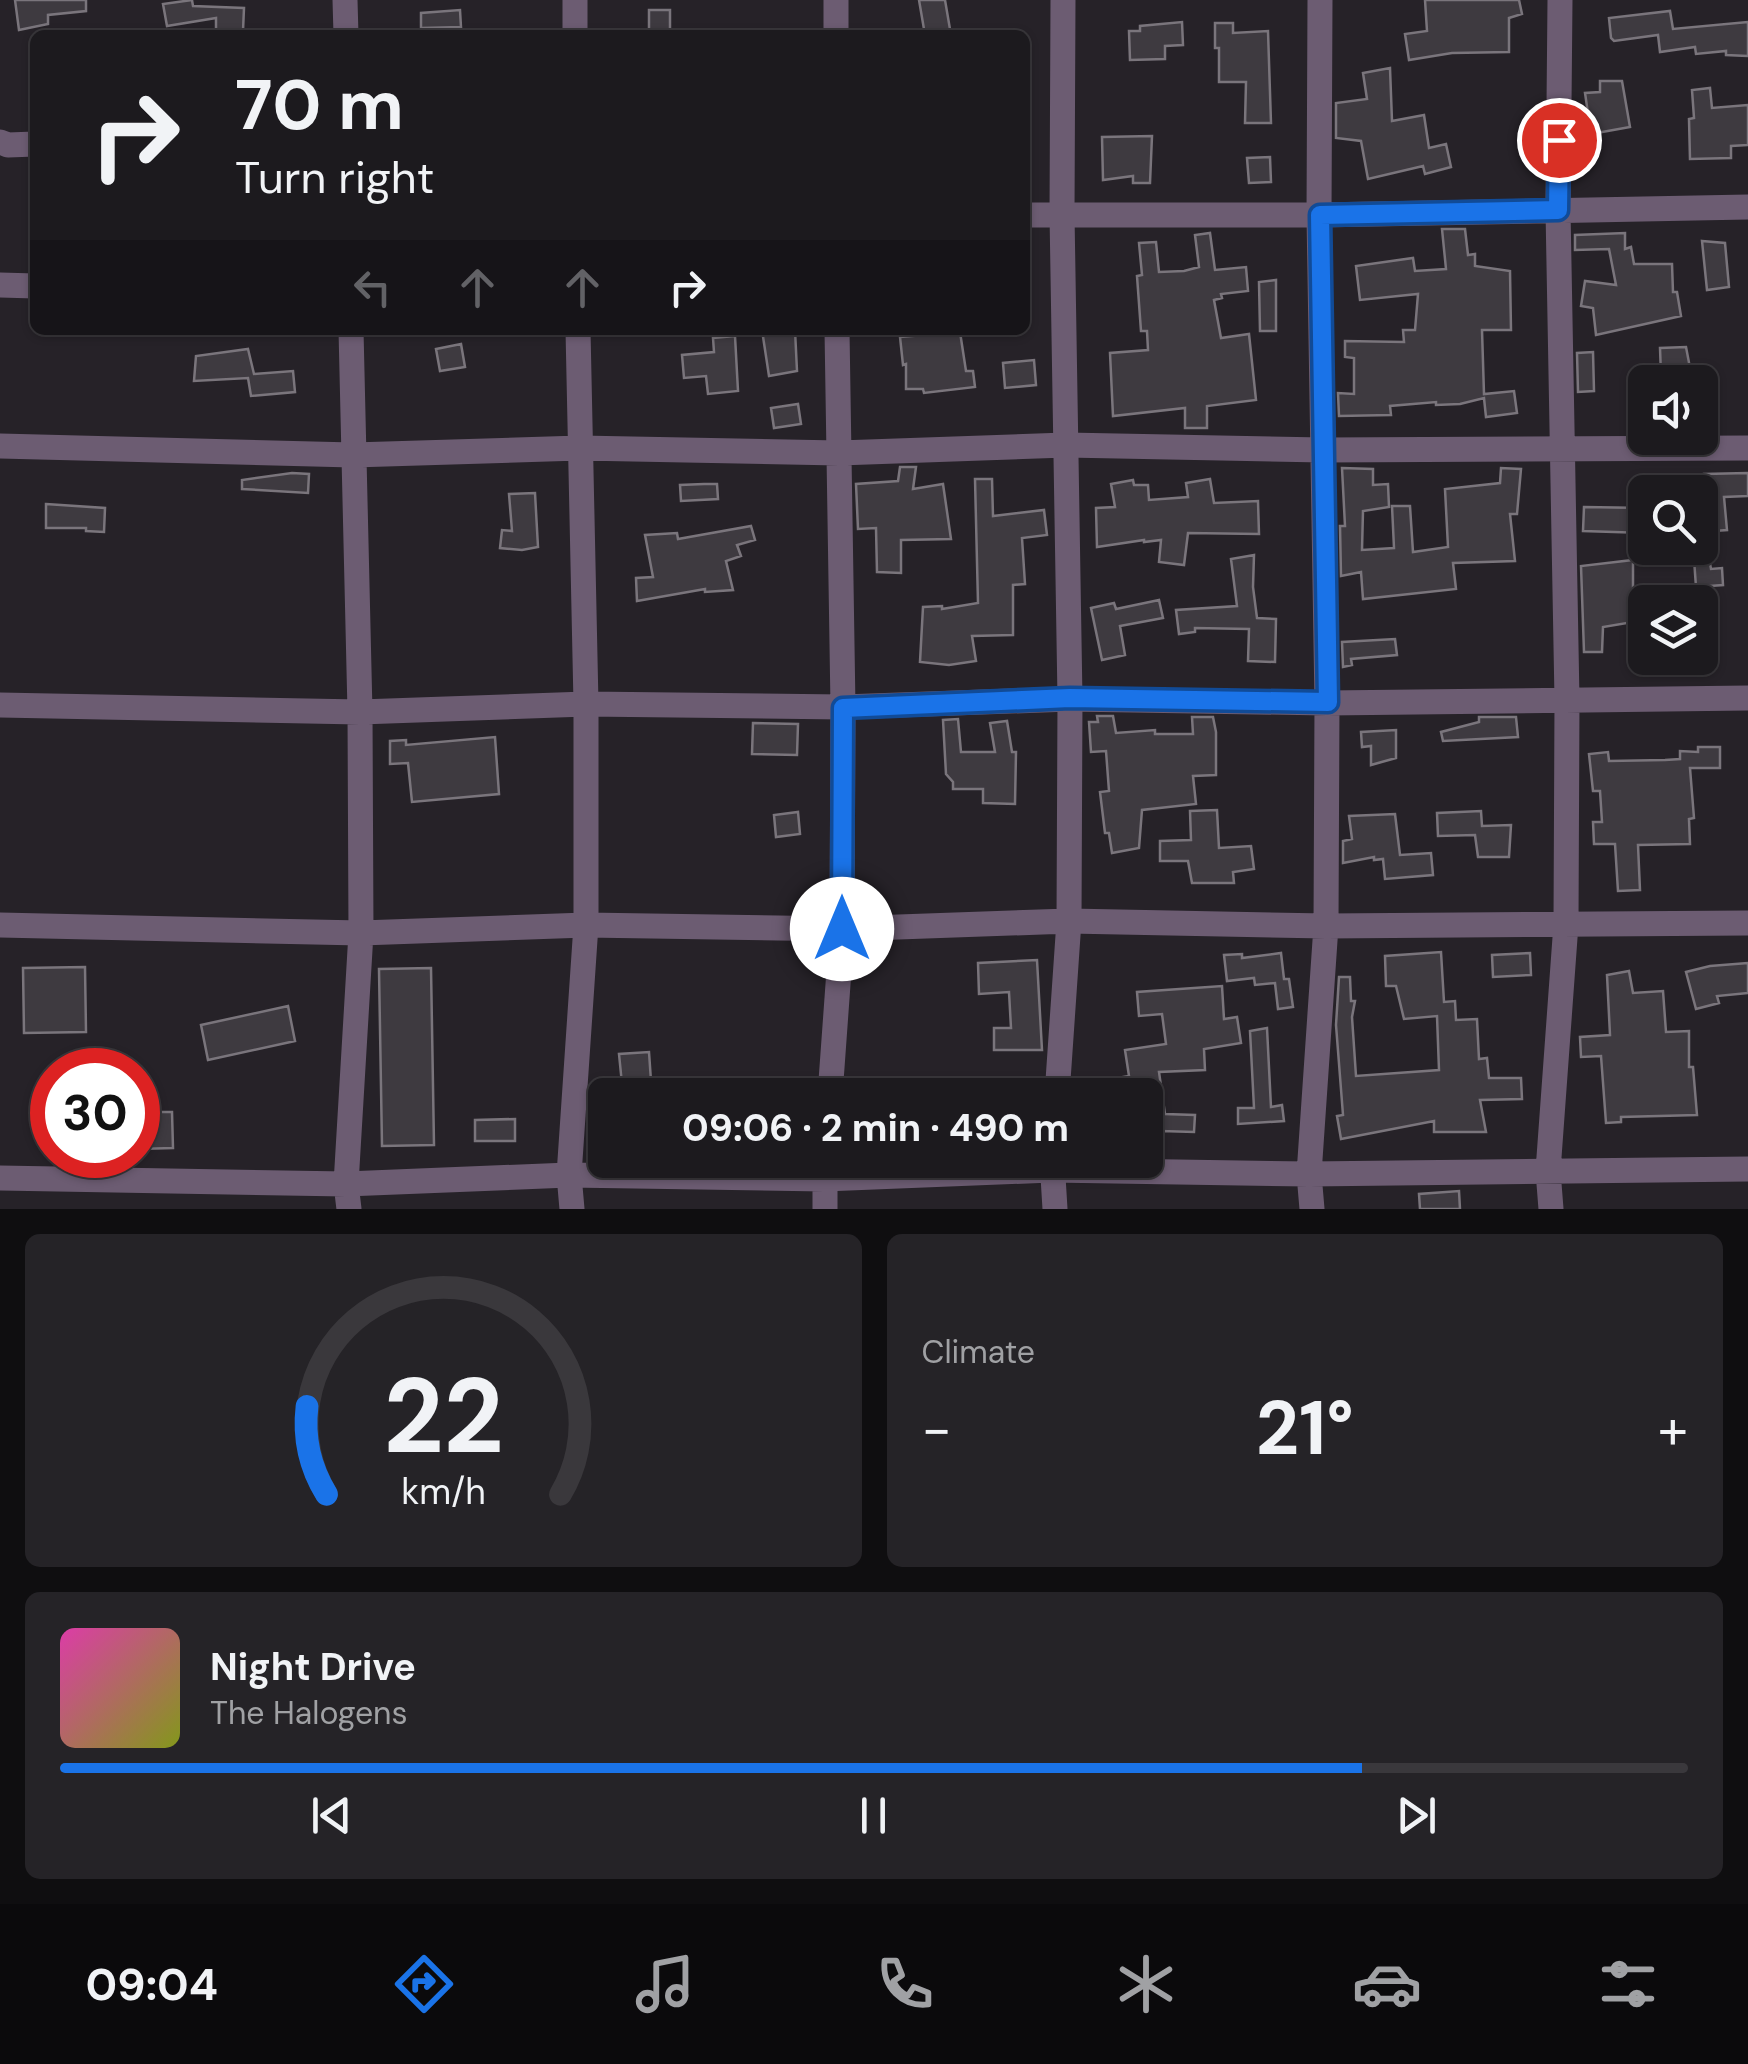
<!DOCTYPE html>
<html lang="en">
<head>
<meta charset="utf-8">
<style>
	body { margin:0; font-family:"DM Sans",sans-serif; background:#252327; color:#f1f3f6; height:100vh; display:flex; flex-direction:column; font-size:38px; white-space:nowrap }
	* { box-sizing:border-box; margin:0 }
	p { font-size:32px; color:#a0a1a4 }
	.icon { flex:none; width:55px; height:55px; fill:none; stroke:currentColor; stroke-width:2; stroke-linecap:round; stroke-linejoin:round }
	.map { position:relative; height:1209px; overflow:hidden }
	.side { display:flex; flex-direction:column; gap:25px; padding:25px; background:#0f0e10; flex:1 }
	.side>* { flex:none }
	.banner { position:absolute; left:30px; top:30px; width:1000px; height:305px; border-radius:15px; box-shadow:0 2px 8px #0004,0 0 0 2px #3a383c; background:#1c1a1e; color:#f1f3f6; overflow:hidden }
	.tools { position:absolute; left:1628px; top:365px; display:grid; gap:20px }
	.tools a { display:grid; place-items:center; width:90px; height:90px; border-radius:15px; background:#1c1a1e; box-shadow:0 2px 8px #0004,0 0 0 2px #3a383c; font-size:50px }
	.speed { position:absolute; left:30px; top:1048px; display:flex; gap:20px; font-size:50px; font-weight:700; text-align:center }
	.speed>* { display:grid; place-content:center; width:130px; height:130px; border-radius:50%; background:#1c1a1e; box-shadow:0 2px 8px #0004,0 0 0 2px #3a383c; line-height:1 }
	.speed .limit { border:15px solid #d22; background:#fff; color:#111 }
	.pin { position:absolute; display:grid; place-items:center; width:85px; height:85px; color:#fff; margin:-42px; border:5px solid #fff; border-radius:50%; box-shadow:0 2px 10px #0007 }
	.me { position:absolute; width:110px; margin:-55px; rotate:0deg; stroke-linejoin:round; filter:drop-shadow(0 0 8px #0008) }
	.turn { display:flex; align-items:center; gap:35px; height:210px; padding:0 40px; font-size:45px }
	.turn .icon { width:130px; height:130px; stroke-width:2.5 }
	.turn b { display:block; font-size:70px; line-height:85px }
	.lanes { display:flex; align-items:center; height:95px; padding:0 40px; background:#0003; justify-content:center; gap:50px; direction:ltr }
	.lanes .off { opacity:.35 }
	.big { font-size:75px; font-weight:700; line-height:1.1 }
	.side .card { flex:1; display:flex; flex-direction:column; justify-content:center; gap:15px; min-width:0; padding:0 35px; border-radius:15px; background:#252327 }
	.side .dial { align-items:center; gap:0 }
	.dial svg { height:260px; overflow:visible; fill:none; stroke:#3a383c; stroke-width:7; stroke-linecap:round; text-anchor:middle }
	.dial text { fill:#f1f3f6; stroke:none }
	.song { display:flex; align-items:center; gap:30px }
	.cover { width:120px; height:120px; border-radius:15px; background:linear-gradient(135deg,hsl(320 70% 55%),hsl(70 70% 35%)) }
	.played { height:10px; border-radius:5px; background:linear-gradient(90deg,#1a73e8 80%,#3a383c 80%) }
	.keys { display:flex; justify-content:space-around; direction:ltr }
	.heat { display:flex; justify-content:space-between; align-items:center; font-size:55px; direction:ltr }
	.side .tiles { flex:1; display:grid; gap:25px; grid-template-columns:1fr 1fr }
	.card:last-child { grid-column:span 2 }
	.trip { position:absolute; left:588px; top:1078px; width:575px; height:100px; border-radius:15px; background:#1c1a1e; box-shadow:0 2px 8px #0004,0 0 0 2px #3a383c; font-weight:700; line-height:100px; text-align:center }
	.dock { display:flex; height:160px; justify-content:space-around; align-items:center; background:#0b0a0c; color:#a0a1a4 }
	.dock .icon { width:70px; height:70px }
	.dock .active { color:#1a73e8 }
	.dock b { font-size:45px; color:#f1f3f6 }
	.map>svg:first-child { display:block }
	.building { fill:#3e3a40; stroke:#7a757c; stroke-width:2.5 }
	.lines { fill:none; stroke-linecap:round; stroke-linejoin:round }
	.minor { stroke:#6c5c72; stroke-width:25 }
	.route-casing { stroke:#114b97; stroke-width:25 }
	.route { stroke:#1a73e8; stroke-width:18 }
</style>
</head>
<body>
<div class="map">
<svg width="1748" height="1209" viewBox="0 0 1748 1209">
	<rect width="100%" height="100%" fill="#262228"/>
	<!-- building -->
	<path class="building" d="M15,0H86V11L48,15V24L19,30Z
		M192,0L193,6L244,8L243,31H216V18L167,26L163,4Z
		M919,0H945L951,35H925Z
		M1425,0H1519L1522,14L1509,18V52L1452,53L1409,60L1405,34L1427,31Z
		M460,10L461,27L421,28V13Z
		M649,10H670V35H649Z
		M1670,11L1673,29L1748,22V56L1726,55V51L1696,54L1695,47L1660,52L1658,35L1614,41L1611,38L1609,18Z
		M1182,22L1183,45L1165,46V59L1130,60L1129,31H1140V26Z
		M1215,23H1233V33L1268,31L1271,123H1245L1246,82H1219V48H1215Z
		M1390,68L1392,121L1424,115L1429,148L1446,144L1451,167L1425,174L1423,166L1368,179L1361,141L1336,138V103L1367,99L1363,73Z
		M1600,81H1622L1630,127L1591,134L1585,93L1600,92Z
		M1710,88L1712,108L1748,105V145L1731,146V158L1690,159L1689,119L1694,118L1692,90Z
		M1152,136L1150,183H1133V176L1103,180L1102,137Z
		M1270,157L1271,182L1249,183L1247,158Z
		M1442,229H1465L1468,255L1475,254V266L1510,271L1511,330H1482L1484,394L1514,391L1517,413L1486,417L1484,398L1460,404L1436,405V402L1390,406L1391,415L1339,416L1338,393L1354,394V358L1345,357V341L1404,342L1403,330H1415L1418,294L1360,300L1356,266L1413,258L1415,271L1446,269Z
		M1210,233L1215,270L1246,267L1248,291L1221,294L1222,298L1214,300L1221,338L1249,334L1256,400L1207,406V428H1185V408L1113,416L1110,353L1148,350L1147,331H1141L1137,276L1142,275L1139,243L1156,242L1159,272L1184,271L1199,267L1195,235Z
		M1625,233V249L1631,247L1634,264H1672L1673,292H1677L1681,316L1596,335L1593,308L1581,306L1585,281L1616,285L1609,249L1575,250V235Z
		M1702,241L1725,243L1729,287L1707,290Z
		M1276,280V331H1260L1259,282Z
		M762,330H795L797,371L769,376Z
		M960,332L966,371H973L975,387L924,393L923,389H906V364L903,365L900,337Z
		M735,336L738,391L708,394L706,376L684,378L682,355L714,352L713,338Z
		M461,344L465,367L440,371L436,349Z
		M1686,347L1691,373L1661,375L1660,348Z
		M248,349L254,374L293,371L295,392L251,396L248,378L194,381L196,356Z
		M1593,352L1594,391L1578,392L1577,353Z
		M1034,360L1036,385L1005,388L1003,363Z
		M798,404L801,424L774,428L771,408Z
		M900,467H916L913,489L943,484L951,539L901,540V573L877,572L876,528L858,529L856,484L898,481Z
		M1342,468L1373,469V485L1388,484L1389,507L1363,511L1362,550L1394,548L1392,506H1410L1413,552L1448,547L1445,489L1500,483L1501,468L1521,469L1517,514H1510L1515,561L1453,563L1456,589L1363,599L1361,572L1341,576L1340,526H1345Z
		M292,473L309,474L308,493L242,489V480Z
		M1748,473V496L1724,497L1727,530L1701,532L1700,483H1704V474Z
		M975,479H992L993,516L1044,510L1047,535L1022,538L1025,584L1013,585V635L972,636L976,661L949,665L920,662L923,607L942,606V609L978,603Z
		M1210,479L1214,503L1258,501L1259,534L1188,533L1184,565L1159,562L1161,540L1144,542V540L1097,547L1096,508L1115,507L1111,484L1133,480L1134,485H1148L1149,500L1188,497L1186,483Z
		M704,484H717L718,499L681,501L680,485Z
		M535,493L538,547L522,550L500,548L502,530L512,531L509,494Z
		M46,504L105,508L104,532L86,531V528H46Z
		M1584,507L1645,508V533L1583,531Z
		M751,526L755,540L737,545L741,556L726,561L733,590L705,592V589L637,601L636,578L653,577L645,535L677,533L678,539Z
		M1254,555L1253,587L1257,618L1276,619L1275,662L1248,661L1249,629L1195,628V632L1179,634L1176,610L1237,606L1231,559Z
		M1709,558L1711,569L1722,568L1723,585L1696,587L1694,559Z
		M1633,560V603H1645V620L1603,627L1602,652H1584L1581,566Z
		M1159,600L1163,618L1120,626L1125,655L1102,660L1091,608L1114,603L1116,609Z
		M1395,639L1397,655L1351,659L1352,665L1343,667L1342,642Z
		M1097,716H1113L1116,733L1155,730V734H1193L1192,717H1213L1216,732V775L1193,776L1196,804L1142,810L1139,848L1112,853L1109,833H1105L1100,792L1109,791L1106,751L1091,752L1089,722H1098Z
		M1479,717H1516L1518,737L1443,741L1441,732L1479,722Z
		M958,719L961,752H995L990,723L1007,721L1012,752H1016L1015,804L983,803V789H953V782L946,774L943,720Z
		M753,723L798,724L797,755L752,754Z
		M1396,730V758L1371,765V746L1362,747L1361,732Z
		M495,737L499,794L412,802L408,763L390,764V741L406,740V745Z
		M1698,747H1720V768H1690L1694,818L1689,819L1690,844L1638,845L1640,890L1618,891L1615,844H1594L1593,822H1602L1600,791H1593L1589,754L1608,752L1609,761L1665,760L1680,759V751L1698,752Z
		M1217,810L1219,848L1251,846L1254,869L1233,872L1234,883H1192L1188,861H1160V841L1191,840L1190,811Z
		M1481,811L1482,826L1511,825L1509,857H1478L1475,835L1438,836L1437,813Z
		M798,812L800,834L776,837L774,815Z
		M1395,814L1400,855L1431,853L1433,875L1385,879L1383,859L1374,860V857L1343,863V841L1352,839L1349,816Z
		M1441,952L1444,1002L1455,1001L1456,1020L1477,1019L1479,1059L1487,1058L1489,1078H1521L1522,1099L1480,1100L1486,1132H1434V1121L1341,1139L1337,1116L1343,1115L1336,1025L1339,977H1350L1351,1001H1355L1352,1017L1356,1076L1439,1070L1437,1016L1404,1019L1396,986H1386L1385,956Z
		M1281,953L1284,979H1289L1293,1007L1278,1009L1275,983L1255,985L1254,978L1227,981L1224,955L1242,954V958Z
		M1530,953L1531,975L1493,977L1492,955Z
		M1037,960L1042,1050H994V1028H1011L1009,992L979,994L978,963Z
		M1748,963V993L1717,996L1719,1003L1696,1009L1686,972L1710,966Z
		M85,967L86,1032L24,1033L23,968Z
		M431,968L434,1145L382,1146L379,969Z
		M1629,971L1633,993L1663,991L1666,1032L1689,1031V1067H1693L1697,1115L1621,1117V1122L1606,1123L1601,1056L1581,1057L1580,1037L1610,1035L1607,975Z
		M1222,986L1224,1019L1237,1017L1241,1043L1204,1049L1205,1070L1159,1072L1165,1114L1195,1115L1194,1132L1161,1131L1160,1139L1145,1138V1095H1125L1123,1077L1129,1076L1125,1050L1166,1044L1162,1014L1139,1016L1137,992Z
		M288,1006L295,1041L208,1060L201,1025Z
		M1267,1028L1271,1107L1282,1105L1284,1121L1238,1124V1108H1254L1250,1031Z
		M649,1052L651,1081L622,1084L619,1054Z
		M138,1112H172L173,1148L138,1149Z
		M515,1119V1141H475V1120Z
		M1459,1191L1460,1209H1420L1419,1194Z"/>
	<g class="lines">
		<!-- minor -->
		<path class="minor" d="M345,0L346,35
			M575,0V35
			M836,35V0
			M0,142L8,145L35,144
			M1025,215H1319L1748,207
			M0,285L35,286
			M0,446L353,455L580,448L839,453L1066,445L1323,450L1748,448
			M0,705L360,712L586,704L843,707L1070,699L1327,703L1748,698
			M0,925L361,933L586,925L842,929L1069,921L1326,926L1748,923
			M830,1095L842,929L843,707L837,330
			M1057,1095L1069,921L1070,699L1062,214L1063,0
			M1052,1160L1055,1209
			M0,1178L346,1184L569,1175L824,1179L1051,1170L1309,1174L1748,1169
			M349,1209L346,1184L361,933L360,712L351,330
			M572,1209L569,1175L586,925V704L578,330
			M825,1209V1160
			M1312,1209L1309,1174L1326,926L1327,703L1319,215L1320,0
			M1551,1209L1548,1171L1566,924L1567,700L1558,210L1560,0"/>
	</g>
	<g class="lines">
		<!-- route casing -->
		<g class="route-casing">
			<path id="route" d="M842,929L843,708L1070,698L1328,702L1320,215L1558,210L1559,140"/>
		</g>
		<!-- route -->
		<use href="#route" class="route"/>
	</g>
</svg>
<div class="tools">
<a><svg class="icon" aria-label="sound" viewBox="0 0 24 24"><path d="M4 9h4l5-4v14l-5-4H4zM17 9q2 3 0 6"/></svg></a>
<a><svg class="icon" aria-label="search" viewBox="0 0 24 24"><circle cx="10" cy="10" r="6"/><path d="M15 15l6 6"/></svg></a>
<a><svg class="icon" aria-label="layers" viewBox="0 0 24 24"><path d="M12 4l9 5-9 5-9-5zM3 14l9 5 9-5"/></svg></a>
</div>
<div class="speed"><div class="limit">30</div></div>
<div class="pin" style="left:1559px;top:140px;background:#d93025"><svg class="icon" aria-label="arrive" viewBox="0 0 24 24"><path d="M6 21V4h12l-3 4 3 4H6"/></svg></div>
<svg class="me" style="left:842px;top:929px" viewBox="-20 -20 40 40"><circle r="19" fill="#fff"/><path d="M0-13L10 11 0 6-10 11z" fill="#1a73e8"/></svg>
<div class="trip">09:06 · 2 min · 490 m</div>
<div class="banner">
<div class="turn"><svg class="icon" aria-label="right" viewBox="0 0 24 24"><path d="M7 20v-9h11M14 6l5 5-5 5"/></svg><div><b>70 m</b>Turn right</div></div>
<div class="lanes"><svg class="icon off" aria-label="left" viewBox="0 0 24 24"><path d="M17 20v-9H6M10 6l-5 5 5 5"/></svg><svg class="icon off" aria-label="ahead" viewBox="0 0 24 24"><path d="M12 20V5M6 11l6-6 6 6"/></svg><svg class="icon off" aria-label="ahead" viewBox="0 0 24 24"><path d="M12 20V5M6 11l6-6 6 6"/></svg><svg class="icon" aria-label="right" viewBox="0 0 24 24"><path d="M7 20v-9h11M14 6l5 5-5 5"/></svg></div>
</div>
</div>
<section class="side">
<div class="tiles">
<div class="card dial"><svg viewBox="0 0 100 80">
<path d="M14 69A42 42 0 1 1 86 69"/>
<path d="M14 69A42 42 0 0 1 8 42" stroke="#1a73e8"/>
<text x="50" y="56" font-size="32" font-weight="700">22</text>
<text x="50" y="72" font-size="11">km/h</text>
</svg></div>
<div class="card"><p>Climate</p>
<div class="heat"><a>−</a><b class="big">21°</b><a>+</a></div>
</div>
<div class="card">
<div class="song"><i class="cover"></i><div><b>Night Drive</b><p>The Halogens</p></div></div>
<div class="played"></div>
<div class="keys"><svg class="icon" aria-label="previous" viewBox="0 0 24 24"><path d="M18 5L8 12l10 7zM5 5v14"/></svg><svg class="icon" aria-label="pause" viewBox="0 0 24 24"><path d="M8 5v14M16 5v14"/></svg><svg class="icon" aria-label="next" viewBox="0 0 24 24"><path d="M6 5l10 7-10 7zM19 5v14"/></svg></div>
</div>
</div>
</section>
<nav class="dock">
<b>09:04</b>
<svg class="icon active" aria-label="directions" viewBox="0 0 24 24"><path d="M12 3l9 9-9 9-9-9zM9 14v-3h6M13 9l2 2-2 2"/></svg>
<svg class="icon" aria-label="music" viewBox="0 0 24 24"><path d="M9 18V5l10-2v13"/><circle cx="6" cy="18" r="3"/><circle cx="16" cy="16" r="3"/></svg>
<svg class="icon" aria-label="phone" viewBox="0 0 24 24"><path d="M5 4h4l2 5-3 2q2 4 5 5l2-3 5 2v4C11 20 4 13 5 4z"/></svg>
<svg class="icon" aria-label="climate" viewBox="0 0 24 24"><path d="M12 3v18M4 7l16 10M4 17L20 7"/></svg>
<svg class="icon" aria-label="car" viewBox="0 0 24 24"><path d="M5 17H2v-5l4-1 3-4h7l3 4 3 1v5h-3M9 17h6M6 11h13"/><circle cx="7" cy="17" r="2"/><circle cx="17" cy="17" r="2"/></svg>
<svg class="icon" aria-label="filters" viewBox="0 0 24 24"><path d="M4 7h16M4 17h16"/><circle cx="9" cy="7" r="2"/><circle cx="15" cy="17" r="2"/></svg>
</nav>
</body>
</html>
